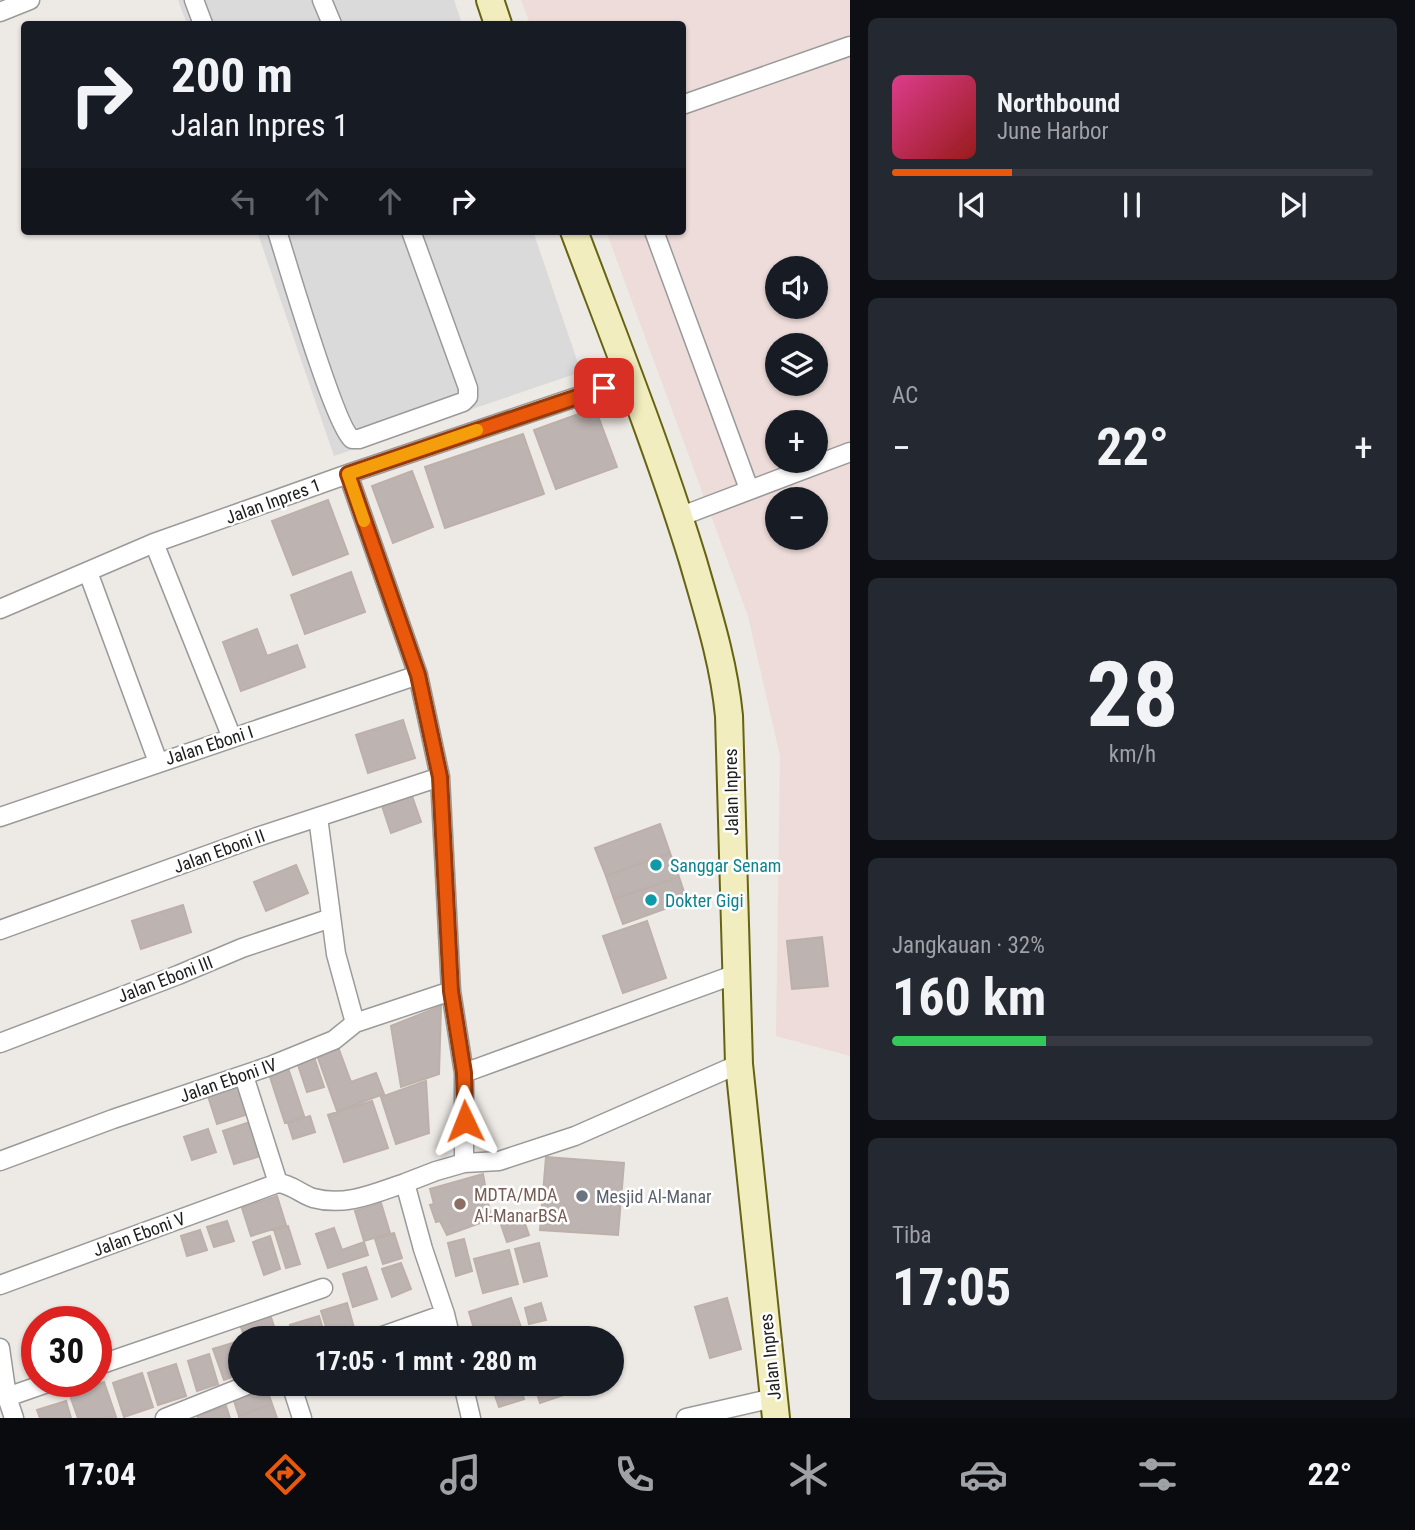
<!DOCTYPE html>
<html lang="id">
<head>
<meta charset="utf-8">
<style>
	body { margin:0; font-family:"Roboto Condensed",sans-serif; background:#242831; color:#f1f3f6; height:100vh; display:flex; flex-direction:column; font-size:26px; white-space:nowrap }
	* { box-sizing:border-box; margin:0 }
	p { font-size:23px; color:#9ea1a6 }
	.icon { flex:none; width:38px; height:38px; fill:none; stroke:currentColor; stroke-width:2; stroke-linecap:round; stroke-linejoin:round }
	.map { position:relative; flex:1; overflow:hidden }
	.sheet { display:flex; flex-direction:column; gap:18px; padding:18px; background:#0d0f14; width:565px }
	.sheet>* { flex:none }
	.guide { position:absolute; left:21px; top:21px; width:665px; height:214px; border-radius:7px; box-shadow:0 2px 5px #0004; background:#171b24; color:#f1f3f6; overflow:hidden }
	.buttons { position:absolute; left:765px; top:256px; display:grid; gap:14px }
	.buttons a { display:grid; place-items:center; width:63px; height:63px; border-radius:50%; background:#171b24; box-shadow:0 2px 5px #0004; font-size:35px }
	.speed { position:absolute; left:21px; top:1306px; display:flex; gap:14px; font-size:35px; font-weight:700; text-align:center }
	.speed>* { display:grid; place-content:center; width:91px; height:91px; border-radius:50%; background:#171b24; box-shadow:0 2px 5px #0004; line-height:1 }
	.speed .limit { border:10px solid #d22; background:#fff; color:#111 }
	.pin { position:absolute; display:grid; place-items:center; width:60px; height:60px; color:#fff; margin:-30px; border-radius:14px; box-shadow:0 4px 10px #0006 }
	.me { position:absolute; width:77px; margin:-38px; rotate:358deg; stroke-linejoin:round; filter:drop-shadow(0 0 5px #0008) }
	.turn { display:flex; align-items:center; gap:24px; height:147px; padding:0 35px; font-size:32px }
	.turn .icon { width:91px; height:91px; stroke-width:2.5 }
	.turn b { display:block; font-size:49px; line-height:60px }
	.lanes { display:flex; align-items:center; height:66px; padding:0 35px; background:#0003; justify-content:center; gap:35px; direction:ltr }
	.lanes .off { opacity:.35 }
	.big { font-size:52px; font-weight:700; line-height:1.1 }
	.sheet .card { flex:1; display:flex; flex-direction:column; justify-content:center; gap:10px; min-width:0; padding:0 24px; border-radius:10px; background:#242831 }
	.sheet .dial { align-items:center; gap:0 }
	.dial b { font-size:91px; line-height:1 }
	.song { display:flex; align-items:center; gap:21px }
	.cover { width:84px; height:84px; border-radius:10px; background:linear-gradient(135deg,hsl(330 70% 55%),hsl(0 70% 35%)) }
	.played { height:7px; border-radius:4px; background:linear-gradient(90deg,#ea580c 25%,#363941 25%) }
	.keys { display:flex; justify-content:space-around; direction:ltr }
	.heat { display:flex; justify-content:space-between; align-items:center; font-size:38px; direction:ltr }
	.charge { height:10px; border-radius:5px; background:linear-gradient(90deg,#34c759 32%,#363941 0) }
	.trip { position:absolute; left:228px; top:1326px; width:396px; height:70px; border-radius:35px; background:#171b24; box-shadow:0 2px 5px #0004; font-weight:700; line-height:70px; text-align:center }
	.tabs { display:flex; height:112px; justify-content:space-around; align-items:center; background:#090b0e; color:#9ea1a6 }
	.tabs .icon { width:49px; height:49px }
	.tabs .on { color:#ea580c }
	.tabs b { font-size:32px; color:#f1f3f6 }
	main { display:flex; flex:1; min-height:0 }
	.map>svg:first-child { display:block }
	.residential { fill:#dbdada }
	.military { fill:#eddcd9; fill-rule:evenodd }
	.building { fill:#bdb4b2; stroke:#bdafa9; stroke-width:2 }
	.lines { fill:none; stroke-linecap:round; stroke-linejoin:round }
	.minor-casing { stroke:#9a9a9a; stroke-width:21 }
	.secondary-casing { stroke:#666412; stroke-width:30 }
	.minor { stroke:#fff; stroke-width:18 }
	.secondary { stroke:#f1edbe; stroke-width:26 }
	.route-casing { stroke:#983908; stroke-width:18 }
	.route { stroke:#ea580c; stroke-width:12 }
	.slow { stroke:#f59e0b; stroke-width:12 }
	.culture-dot { fill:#0f9aa8; stroke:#fff; stroke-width:2.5 }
	.worship-dot { fill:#6b7280; stroke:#fff; stroke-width:2.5 }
	.education-dot { fill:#8d6e63; stroke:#fff; stroke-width:2.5 }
	.labels { text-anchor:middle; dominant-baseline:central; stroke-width:5; stroke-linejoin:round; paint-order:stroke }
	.street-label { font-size:18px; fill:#1d1d1d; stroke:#fff }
	.culture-label { font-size:18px; fill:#0d838f; stroke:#fff; text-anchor:start }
	.education-label { font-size:18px; fill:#785e54; stroke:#fff; text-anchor:start }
	.worship-label { font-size:18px; fill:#5b616d; stroke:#fff; text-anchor:start }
</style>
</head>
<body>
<main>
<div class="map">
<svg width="850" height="1418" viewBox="0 0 850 1418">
	<rect width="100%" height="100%" fill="#ede9e4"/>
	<!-- residential -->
	<path class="residential" d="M178,0H454L462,24H187Z
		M257,231H533L581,372L334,456Z"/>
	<!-- military -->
	<path class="military" d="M521,0H850V1056L776,1036L780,756L748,616L606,231H682V24H530ZM777,268H816V306H777ZM777,345H816V383H777ZM777,422H816V460H777ZM777,499H816V537H777Z"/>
	<!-- building -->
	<path class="building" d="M595,408L617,467L556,489L534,430Z
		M523,434L544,494L445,528L425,467Z
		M412,471L433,527L393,543L372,486Z
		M328,500L348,554L293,575L272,521Z
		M351,572L365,612L305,634L291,595Z
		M257,629L267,656L297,645L305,667L241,691L223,642Z
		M403,720L415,758L368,773L356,735Z
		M412,796L421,822L391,833L382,806Z
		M660,824L670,853L606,876L595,848Z
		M670,853L679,877L614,899L606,876Z
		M296,865L308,893L266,911L254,882Z
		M679,877L687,901L623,924L614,899Z
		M183,905L191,932L141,949L132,921Z
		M647,921L666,978L623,993L603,936Z
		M822,937L828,986L792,989L787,941Z
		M441,1006L439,1074L401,1087L391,1026Z
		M338,1047L351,1082L376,1073L384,1094L337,1111L317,1055Z
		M313,1054L324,1087L307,1092L296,1059Z
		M287,1065L304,1116L285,1123L268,1071Z
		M237,1081L248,1114L217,1124L206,1090Z
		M426,1081L429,1133L396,1144L381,1097Z
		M372,1101L388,1148L344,1162L328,1115Z
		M310,1116L315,1132L293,1139L288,1123Z
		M256,1120L267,1154L234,1164L223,1131Z
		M208,1129L216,1152L192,1160L184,1137Z
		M546,1157L624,1163L618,1235L540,1230Z
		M483,1174L491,1219L447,1235L440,1221L436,1222L430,1205L434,1204L430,1189Z
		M277,1196L286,1225L251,1236L242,1208Z
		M381,1203L390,1233L364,1241L355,1211Z
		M522,1215L529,1235L507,1242L500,1222Z
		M227,1221L234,1241L214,1247L207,1227Z
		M288,1226L300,1264L286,1268L274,1230Z
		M334,1228L342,1250L364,1242L368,1255L328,1268L316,1234Z
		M200,1230L207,1250L187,1256L181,1236Z
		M394,1233L402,1258L383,1264L375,1239Z
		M270,1236L280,1269L264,1275L253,1242Z
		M464,1239L472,1271L456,1276L448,1243Z
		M539,1243L547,1276L524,1282L515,1249Z
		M509,1250L518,1284L483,1293L474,1259Z
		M401,1263L411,1289L392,1297L382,1269Z
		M366,1267L377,1299L353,1307L343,1274Z
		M511,1298L525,1339H477L469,1312Z
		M727,1298L741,1349L710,1358L695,1307Z
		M347,1303L356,1335L345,1339H330L321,1311Z
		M541,1303L546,1320L529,1324L525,1308Z
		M270,1314L278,1339H245L240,1324Z
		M319,1316L326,1339H294L290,1325Z
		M236,1342L240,1355V1374L224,1380L213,1349Z
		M209,1354L218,1384L197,1391L188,1361Z
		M176,1364L186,1396L158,1405L148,1373Z
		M142,1373L153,1407L124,1417L113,1383Z
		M104,1382L116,1417L78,1418L69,1393Z
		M491,1384H519L524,1399L499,1407Z
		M534,1384H596L540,1403Z
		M266,1387L272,1404L239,1416L233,1398Z
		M66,1401L71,1418H40L37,1410Z
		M272,1404L277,1418H239V1416Z
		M226,1406L230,1418H198L197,1416Z"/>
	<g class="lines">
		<!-- minor casing -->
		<g class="minor-casing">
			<path id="minor" d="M194,0L203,24
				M322,0L332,24
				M0,12L30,0
				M682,105L850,46
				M277,231C287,262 335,427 352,439H359L463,402L468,397V388L411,231
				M654,231L749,489
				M348,474L418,675L440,777L451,991L464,1073V1163L436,1171L405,1183L423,1249L445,1314L374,1339
				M679,517L850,452
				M154,543L232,738
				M88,572L158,762
				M0,609L154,543L348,474L630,379
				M0,817L418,675
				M318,817L336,954L355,1023
				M0,930L257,837L440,777
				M0,1043L178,975L242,948L331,918
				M464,1073L736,974
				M244,1076L278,1183C291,1184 301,1194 313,1198C346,1207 375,1193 405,1183
				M0,1161L113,1119L270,1066L334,1040L355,1023L451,991
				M464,1163L499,1161L575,1136L739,1064
				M0,1285L278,1183
				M445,1314L451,1339
				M0,1348L7,1397L14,1418
				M96,1366L323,1288
				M291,1384L302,1418
				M463,1384L471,1418
				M7,1397L53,1381
				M165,1418L250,1384
				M686,1418L774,1398"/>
		</g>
		<!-- secondary casing -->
		<g class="secondary-casing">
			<path id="secondary" d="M490,0L498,24
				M574,231C615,340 659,450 693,561C708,613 724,663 729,716L739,1064L776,1418"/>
		</g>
		<!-- minor -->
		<use href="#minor" class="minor"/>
		<!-- secondary -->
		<use href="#secondary" class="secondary"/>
	</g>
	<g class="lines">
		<!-- route casing -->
		<g class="route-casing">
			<path id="route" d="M465,1121L464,1073L451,991L440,777L418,675L348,474L604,388"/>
		</g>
		<!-- route -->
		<use href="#route" class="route"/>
		<!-- slow -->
		<path class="slow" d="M364,521L348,474L477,430"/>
	</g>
	<!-- markers -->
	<g class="culture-dot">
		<circle cx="656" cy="865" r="7"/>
		<circle cx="651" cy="900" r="7"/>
	</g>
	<circle class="worship-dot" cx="582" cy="1196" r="7"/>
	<circle class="education-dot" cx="460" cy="1204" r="7"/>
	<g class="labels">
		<!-- street labels -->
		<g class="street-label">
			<text transform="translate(273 501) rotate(-20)">Jalan Inpres 1</text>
			<text transform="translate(209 745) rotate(-18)">Jalan Eboni I</text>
			<text transform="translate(731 792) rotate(-91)">Jalan Inpres</text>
			<text transform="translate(219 851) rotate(-20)">Jalan Eboni II</text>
			<text transform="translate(165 979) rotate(-21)">Jalan Eboni III</text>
			<text transform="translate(228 1080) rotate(-19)">Jalan Eboni IV</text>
			<text transform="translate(139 1234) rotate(-20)">Jalan Eboni V</text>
			<text transform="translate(770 1357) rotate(-96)">Jalan Inpres</text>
		</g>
		<!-- culture labels -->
		<g class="culture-label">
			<text x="670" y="865">Sanggar Senam</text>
			<text x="665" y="900">Dokter Gigi</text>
		</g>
		<!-- education labels -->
		<g class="education-label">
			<text x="474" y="1194">MDTA/MDA<tspan x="474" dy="21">Al-ManarBSA</tspan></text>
		</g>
		<!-- worship labels -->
		<g class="worship-label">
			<text x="596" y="1196">Mesjid Al-Manar</text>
		</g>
	</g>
</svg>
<div class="buttons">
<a><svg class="icon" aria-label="sound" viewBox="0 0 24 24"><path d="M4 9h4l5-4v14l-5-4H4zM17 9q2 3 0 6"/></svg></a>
<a><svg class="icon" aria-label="layers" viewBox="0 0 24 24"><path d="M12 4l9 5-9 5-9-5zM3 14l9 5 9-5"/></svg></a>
<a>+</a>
<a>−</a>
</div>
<div class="speed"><div class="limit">30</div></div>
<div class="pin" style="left:604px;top:388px;background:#d93025"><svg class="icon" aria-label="arrive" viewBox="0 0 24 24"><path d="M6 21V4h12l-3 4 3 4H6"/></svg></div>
<svg class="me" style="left:465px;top:1121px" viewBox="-20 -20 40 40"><path d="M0-17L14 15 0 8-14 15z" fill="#ea580c" stroke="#fff" stroke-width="4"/></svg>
<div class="trip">17:05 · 1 mnt · 280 m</div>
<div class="guide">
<div class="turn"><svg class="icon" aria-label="right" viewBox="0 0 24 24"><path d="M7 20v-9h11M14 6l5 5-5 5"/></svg><div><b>200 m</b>Jalan Inpres 1</div></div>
<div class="lanes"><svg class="icon off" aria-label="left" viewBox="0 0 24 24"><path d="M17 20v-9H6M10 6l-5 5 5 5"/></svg><svg class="icon off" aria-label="ahead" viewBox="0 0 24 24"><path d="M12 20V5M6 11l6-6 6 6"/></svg><svg class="icon off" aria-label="ahead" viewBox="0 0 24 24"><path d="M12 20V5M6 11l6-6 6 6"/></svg><svg class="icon" aria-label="right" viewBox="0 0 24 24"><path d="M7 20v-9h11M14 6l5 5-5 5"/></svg></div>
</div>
</div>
<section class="sheet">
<div class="card">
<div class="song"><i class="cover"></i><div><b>Northbound</b><p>June Harbor</p></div></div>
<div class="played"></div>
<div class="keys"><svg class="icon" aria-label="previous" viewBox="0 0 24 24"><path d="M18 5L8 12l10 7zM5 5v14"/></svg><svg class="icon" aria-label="pause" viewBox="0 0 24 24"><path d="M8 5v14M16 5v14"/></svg><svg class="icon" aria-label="next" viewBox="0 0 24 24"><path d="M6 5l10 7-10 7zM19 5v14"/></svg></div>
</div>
<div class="card"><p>AC</p>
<div class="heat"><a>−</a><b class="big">22°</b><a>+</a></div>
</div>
<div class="card dial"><b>28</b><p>km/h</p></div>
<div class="card"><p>Jangkauan · 32%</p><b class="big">160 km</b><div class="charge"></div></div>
<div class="card"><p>Tiba</p><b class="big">17:05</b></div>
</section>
</main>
<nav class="tabs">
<b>17:04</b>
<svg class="icon on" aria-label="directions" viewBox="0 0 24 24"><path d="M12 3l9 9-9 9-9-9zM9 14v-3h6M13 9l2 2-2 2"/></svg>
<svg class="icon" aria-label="music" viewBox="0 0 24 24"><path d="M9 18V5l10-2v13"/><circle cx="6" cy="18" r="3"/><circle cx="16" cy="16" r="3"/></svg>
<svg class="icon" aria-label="phone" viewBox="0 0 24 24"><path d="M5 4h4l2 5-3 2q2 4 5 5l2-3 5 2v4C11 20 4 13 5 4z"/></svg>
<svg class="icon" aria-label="climate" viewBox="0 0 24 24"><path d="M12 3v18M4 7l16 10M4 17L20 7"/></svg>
<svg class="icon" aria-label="car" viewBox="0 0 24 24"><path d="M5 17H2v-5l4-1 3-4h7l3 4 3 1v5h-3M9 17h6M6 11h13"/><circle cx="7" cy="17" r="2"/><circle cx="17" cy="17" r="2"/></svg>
<svg class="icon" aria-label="filters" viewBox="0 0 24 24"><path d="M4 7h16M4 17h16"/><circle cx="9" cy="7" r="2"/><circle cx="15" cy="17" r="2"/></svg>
<b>22°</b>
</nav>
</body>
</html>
